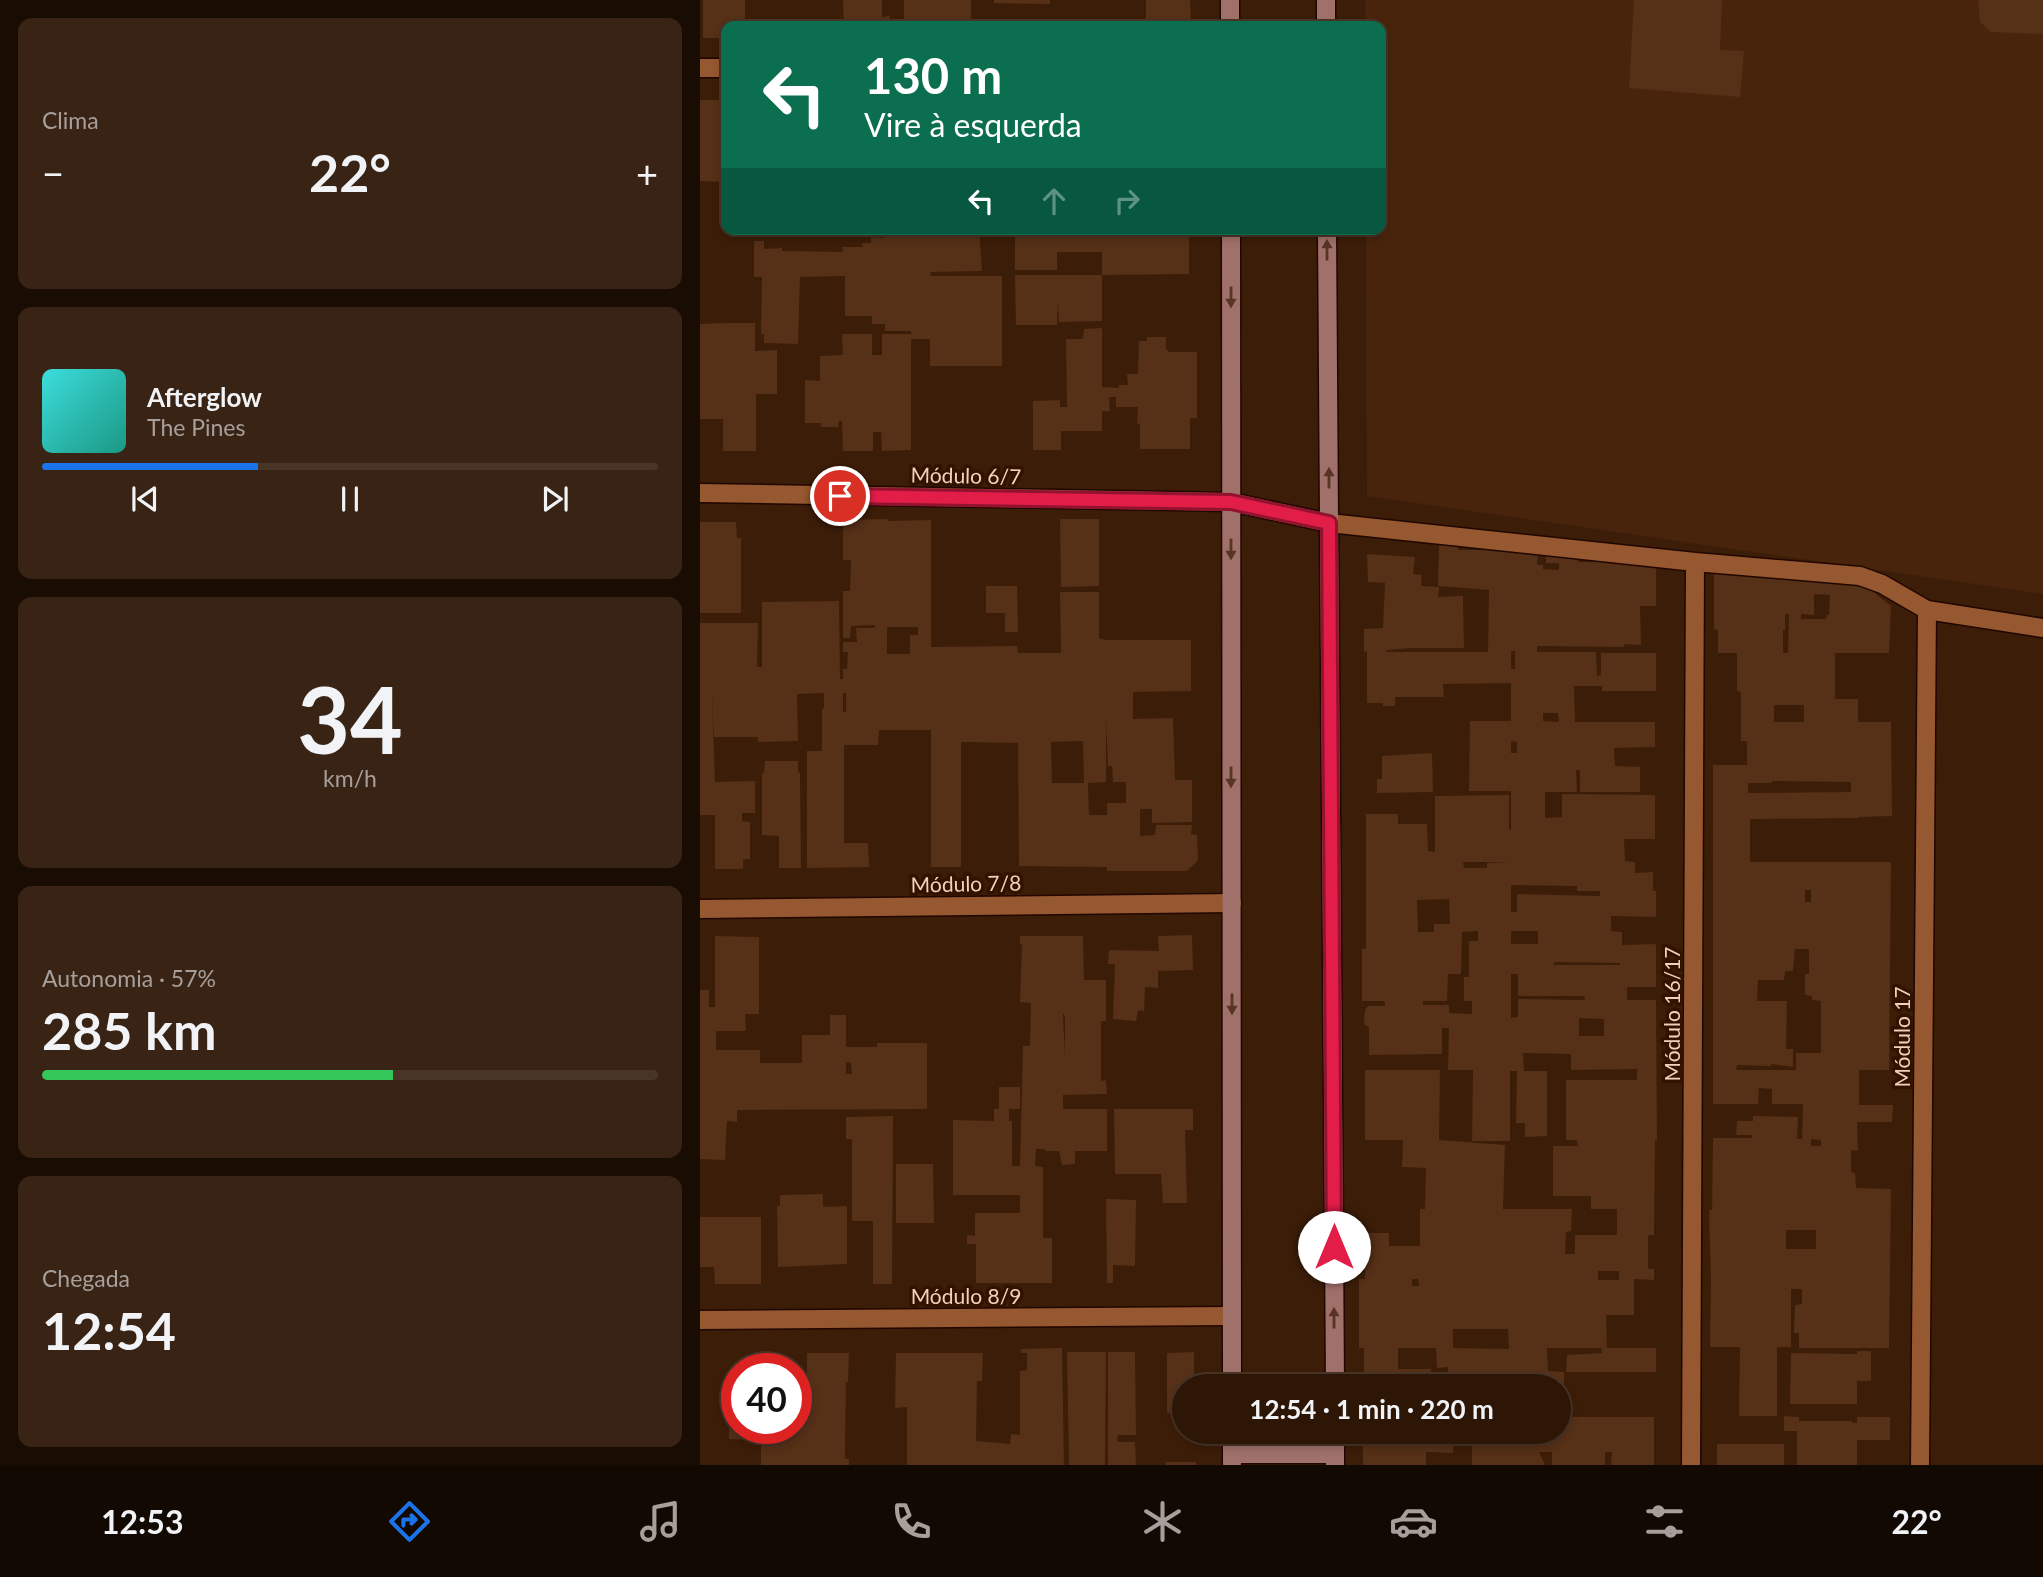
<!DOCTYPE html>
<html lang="pt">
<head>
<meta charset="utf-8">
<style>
	body { margin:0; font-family:Lato,sans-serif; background:#392314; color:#f1f3f6; height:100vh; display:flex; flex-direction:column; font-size:26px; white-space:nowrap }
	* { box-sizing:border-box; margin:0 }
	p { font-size:23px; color:#a79f9b }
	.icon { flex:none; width:38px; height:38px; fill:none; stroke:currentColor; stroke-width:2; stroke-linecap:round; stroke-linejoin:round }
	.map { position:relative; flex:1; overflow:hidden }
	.sheet { display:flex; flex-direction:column; gap:18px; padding:18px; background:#190c03; width:700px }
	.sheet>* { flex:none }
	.top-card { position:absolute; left:21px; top:21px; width:665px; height:214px; border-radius:14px; box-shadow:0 4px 10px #0003,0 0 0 2px #483528; background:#0b6e4f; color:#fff; overflow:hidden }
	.speed { position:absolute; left:21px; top:1353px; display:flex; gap:14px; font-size:35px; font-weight:700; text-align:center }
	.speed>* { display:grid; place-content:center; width:91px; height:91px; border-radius:50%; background:#2d1606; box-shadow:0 4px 10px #0003,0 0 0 2px #483528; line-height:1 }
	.speed .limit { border:10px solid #d22; background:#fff; color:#111 }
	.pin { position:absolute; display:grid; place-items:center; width:60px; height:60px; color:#fff; margin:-30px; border:4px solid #fff; border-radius:50%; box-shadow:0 2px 7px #0007 }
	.me { position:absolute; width:77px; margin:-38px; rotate:0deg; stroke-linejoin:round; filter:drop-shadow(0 0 5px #0008) }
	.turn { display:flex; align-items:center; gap:24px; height:147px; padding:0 28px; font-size:32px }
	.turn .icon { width:91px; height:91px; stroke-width:2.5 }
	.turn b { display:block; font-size:49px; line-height:60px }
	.lanes { display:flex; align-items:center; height:66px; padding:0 28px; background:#0003; justify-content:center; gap:35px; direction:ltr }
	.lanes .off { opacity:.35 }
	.big { font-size:52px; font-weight:700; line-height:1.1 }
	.sheet .tile { flex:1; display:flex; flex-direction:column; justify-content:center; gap:10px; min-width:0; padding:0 24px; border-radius:14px; background:#392314 }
	.sheet .dial { align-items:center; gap:0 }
	.dial b { font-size:91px; line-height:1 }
	.song { display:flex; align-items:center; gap:21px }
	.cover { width:84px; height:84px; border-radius:10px; background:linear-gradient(135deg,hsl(180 70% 55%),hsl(170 70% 35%)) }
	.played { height:7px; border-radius:4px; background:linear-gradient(90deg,#1a73e8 35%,#483528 35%) }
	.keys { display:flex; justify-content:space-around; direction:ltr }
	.heat { display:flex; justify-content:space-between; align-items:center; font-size:38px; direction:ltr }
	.charge { height:10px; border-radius:5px; background:linear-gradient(90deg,#34c759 57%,#483528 0) }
	.trip { position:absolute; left:472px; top:1374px; width:399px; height:70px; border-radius:35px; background:#2d1606; box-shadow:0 4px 10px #0003,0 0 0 2px #483528; font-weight:700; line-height:70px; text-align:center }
	.menu { display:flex; height:112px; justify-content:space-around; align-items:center; background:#120902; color:#a79f9b }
	.menu .icon { width:49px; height:49px }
	.menu .current { color:#1a73e8 }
	.menu b { font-size:32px; color:#f1f3f6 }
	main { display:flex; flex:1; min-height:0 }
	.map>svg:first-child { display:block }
	.built { fill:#48240c }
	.building { fill:#563017; fill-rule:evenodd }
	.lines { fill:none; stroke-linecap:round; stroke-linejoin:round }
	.street-casing { stroke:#220600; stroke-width:21 }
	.secondary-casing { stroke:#220600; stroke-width:21 }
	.street { stroke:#955830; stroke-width:18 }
	.secondary { stroke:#a0716b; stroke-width:18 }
	.oneway { fill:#583425 }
	.route-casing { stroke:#92132f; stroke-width:18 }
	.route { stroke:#e11d48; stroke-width:12 }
	.labels { text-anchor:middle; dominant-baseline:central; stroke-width:7; stroke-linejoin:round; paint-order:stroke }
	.street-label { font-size:21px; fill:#f4d0bc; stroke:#311300 }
</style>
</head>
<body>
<main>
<section class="sheet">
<div class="tile"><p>Clima</p>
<div class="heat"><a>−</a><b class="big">22°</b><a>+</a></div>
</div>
<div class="tile">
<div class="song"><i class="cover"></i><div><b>Afterglow</b><p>The Pines</p></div></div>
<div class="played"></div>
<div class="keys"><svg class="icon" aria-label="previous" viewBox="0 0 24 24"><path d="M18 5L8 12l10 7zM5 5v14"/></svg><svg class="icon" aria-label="pause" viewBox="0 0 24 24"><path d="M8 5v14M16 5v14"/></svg><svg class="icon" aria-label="next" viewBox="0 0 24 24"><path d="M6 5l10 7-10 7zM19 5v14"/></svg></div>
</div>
<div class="tile dial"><b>34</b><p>km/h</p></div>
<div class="tile"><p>Autonomia · 57%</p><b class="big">285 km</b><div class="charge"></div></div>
<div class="tile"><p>Chegada</p><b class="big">12:54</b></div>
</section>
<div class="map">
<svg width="1343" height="1465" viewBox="0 0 1343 1465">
	<rect width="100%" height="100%" fill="#3c1d08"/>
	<!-- built -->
	<path class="built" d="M665,0H1343V594L667,496L666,229H681V26H665Z"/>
	<!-- building -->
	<path class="building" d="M3,0H45V26H26V38H3Z
		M143,0H182V17L190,16L189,26H144Z
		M204,0H271V26H204Z
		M294,0H350V4L294,3Z
		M446,0H490L491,26H446Z
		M934,0H1022L1020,50L1044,51L1040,97L929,88Z
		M1278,0H1343V34L1291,32L1280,22Z
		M0,100H26V182L0,181Z
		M210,229H279L282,271L230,272L231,276H302V366H230V339H211V450L182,451L181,432H173V451H143L142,421H139L138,427H121V423H105V380L120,381V356L143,355L142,334H172V355H182V334H211V331H185V324H172V316H145V276L100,277L98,344L64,343V334H61L62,277H54V241H64V249L82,248V251L143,252L142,247H163L162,243H171V237L184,238V232H210Z
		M315,229H489V274L402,275V321L359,322L358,302L357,325H316L315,275H402V252H357V270H315Z
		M25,323H55V351L77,350V394H56V451H23V419H0V324Z
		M402,328V387L419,388V385H428L427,374H438L439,341H447V337H466V350H468V352H497V418H490V449H440V424H437L438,407H416V397H409L410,411H402V431H361V450H333V401L360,400V407H367L366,339H383L384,329Z
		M188,519V521L231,520V647L317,646L318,653H361L360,592H399V638L405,640H491V691L433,692V719L473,718L475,780H492V822L452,823V809H440V836L455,835L456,825H492L491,834L497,835L498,860L487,871H407V867L319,866L318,743L261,742V867H231V730H179L178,745H144V843H168L169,867L107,868V751H122V709L124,708V693L97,694L98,741L58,742V737H14L12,694L15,782L55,781V813H42V821L50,822V859H43V869H15V815H0V623H58L57,667H62V602L139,601L140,679H143V669H147L148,652H143V642H157L156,628H175V625L151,626L150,638H143V591H150L151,560H143V520ZM187,627H218V635H210V654H187ZM143,693H146V712H143ZM406,719L408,766H412L413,782H426V803H407V815H389L388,783L406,782ZM383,741L384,783H352L351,742Z
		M360,519H399V586L361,587Z
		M0,522H36L37,538H41V613H0Z
		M739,544L758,546V550H812L838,553L837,565H843V569L859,570V563H846V554L878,557V562H899V560L956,564V606H940L941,645L924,644V647L837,646V652H896L897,676L901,675V653H956V691H902V686H874L875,722H955V747L914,748L915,766L940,767V792H880V770H876L877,792H845V818L862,817V794L955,795V839H924L925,861L935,862V873L953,872V891H956V917L911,916V931L922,932V945L956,944V987H927V1000H956L957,1141L955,1140L954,1235H948V1269H954V1280L934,1279V1315H906L907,1348H956V1372H866L867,1355L902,1353L901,1348H847L848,1371L864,1372V1395H859V1386H759V1373H748V1367L737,1368L736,1348H698V1369H731V1386H664V1348H659V1279H665V1233H689V1246H720V1209H725L726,1168L702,1167L703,1140H665V1070H740L739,1140L805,1145L803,1209H872L871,1231L866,1232L865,1254H875V1235H917V1209H891V1196H853V1146H878L877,1140H866V1080H937V1069L871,1070V1054L823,1053L824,1071H847V1136L825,1137V1123H816L817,1071H810V1141H772L773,1070H748L749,1028H742V1054L669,1055V1027L664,1024L665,1010L668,1006H685V1001H662V949H666V814H698V824H727L728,851L735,852V796L809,795V830L811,829V791H769L770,721H811V683L743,684L744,697H695V706H683V703H667V652L664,651V629L683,628L685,583L668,582L667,554L715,557L713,574L722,575L721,586L739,587L738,597L763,596L764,648H712L686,650L687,652H788L789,590L738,586ZM811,651H815V669H811ZM843,713H858L859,722L843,721ZM811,741L817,742V753H811ZM763,862H811L787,863V868H764ZM811,885L877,886V891H900V896L817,894V912H811ZM749,899L750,924H734V932H718L717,900ZM778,931V941H769V977H764V1001H772V1014L749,1013V1005H723V1001H747L748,974H761L762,932ZM811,931H838V944H811ZM854,962L920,963V965H854ZM811,974H818V996H884L885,1000L818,999V1017L811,1018ZM879,1018L904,1019V1036H879ZM898,1271H919V1280H898ZM712,1279H718L719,1286H712ZM753,1329H808L809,1349L753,1348Z
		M1014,570L1165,585L1191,606L1189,653H1135V699H1158V722H1191L1192,816L1158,817V818L1050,819V862H1191L1189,1070H1159V1105H1193L1192,1122H1157L1158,1151L1151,1150V1172L1155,1173L1156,1188L1191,1189L1189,1348H1099V1333H1094L1095,1305L1102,1304V1289H1091V1347H1077V1416H1039L1040,1347H1010L1011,1280L1009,1210H1012L1013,1138H1052V1135H1036L1037,1121H1053V1116L1098,1117L1097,1139H1102L1103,1104H1072V1089L1059,1088L1058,1104H1013V765H1047V741H1041V692L1037,691V653H1018V630L1014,629ZM1114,594L1130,595L1129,615H1127L1126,619H1101V614L1114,615ZM1085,614H1089L1088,653H1083V630H1085ZM1074,705H1104V722H1074ZM1072,781L1151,782V792L1048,793V783H1072ZM1105,890H1111V902H1105ZM1095,949H1109V974H1105V995L1112,996V1000L1121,1001V1053H1096V1070H1036L1037,1065L1071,1066V1064L1093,1067V1049H1086L1087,1001H1057L1058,980H1084L1085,971H1093ZM1111,1139L1121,1140V1146H1111ZM1086,1230H1116V1249H1086Z
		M286,586H317L318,632H305V613H286Z
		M732,753L733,792L677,793V779H682V756Z
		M65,761H98V772L100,773L101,868H79V836L62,835V773H64Z
		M492,935L493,970L458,971V988L445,987L444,1011L438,1010L436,1021L413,1019L415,964H408L409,950L459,951L458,936Z
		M15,936L59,937V1014H45L46,1031H16V1050H60V1063H102V1035H130V1015H146V1047H177V1043H227V1109L37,1110V1122L27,1121L25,1160L0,1159V990H9V1007H15ZM146,1062L151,1063L152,1074H146Z
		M320,936H383L384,980H406V1021H401V1081L406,1080L407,1094L363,1095V1109H407V1151H375V1164L362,1165L359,1151H345V1149H336L335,1166L343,1167V1238H352V1283H276V1244H267V1235L275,1236V1213H320V1195H253V1120L294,1121V1109H299V1087H320V1109H309V1121H312V1166H320L323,1046H330L331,1003L320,1002L322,944H320ZM363,1014H364L365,1019V1057Z
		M414,1109H493V1130H485L487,1203H463L461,1174H415Z
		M193,1116L192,1284H173V1221H152V1139H146V1117Z
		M196,1164H233L234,1223H196Z
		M123,1194V1206L125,1207L147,1206V1264L78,1267L77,1206H80V1195Z
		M406,1199L436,1200L435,1266L413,1265V1283H407Z
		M0,1217H61V1284H15L14,1267H0Z
		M362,1348L364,1465H207V1407L195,1408L196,1353H283L282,1381H277L276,1441L310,1444L311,1434L320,1435V1371L327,1370V1353H321V1349Z
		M1157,1351H1171V1381H1157V1404H1090L1091,1353L1157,1354Z
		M367,1352H406L405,1465H369Z
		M408,1352H435L436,1435H418L417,1439L418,1442H435L436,1465H408Z
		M494,1352V1386H485V1413H467V1353Z
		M107,1353H149L148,1382H146L145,1449V1459H149V1465H61V1440L29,1439V1386L37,1385V1428H96V1419H107Z
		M1084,1416L1099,1417V1421H1152V1423H1157V1417H1190V1440H1157V1465H1097V1431H1084Z
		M859,1417H954V1465H911L912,1452H905V1465H852V1452H839L845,1465H772V1432H859Z
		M663,1432H767V1436L754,1439L753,1453L726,1452V1465H663Z
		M1017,1444H1084V1465H1017Z
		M466,1462H496V1465H466Z"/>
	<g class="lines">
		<!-- street casing -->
		<g class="street-casing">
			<path id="street" d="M0,68H26
				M0,493L531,502L629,523L995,562L1160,576L1182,584L1227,610L1343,628
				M0,909L532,903
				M0,1320L531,1316
				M991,1465L995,562
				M1220,1465L1227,610"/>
		</g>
		<!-- secondary casing -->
		<g class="secondary-casing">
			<path id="secondary" d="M530,0V26
				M626,0V26
				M531,229L532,1386
				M627,229L635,1386
				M532,1432V1463
				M635,1432V1465
				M532,1454H635"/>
		</g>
		<!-- street -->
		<use href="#street" class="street"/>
		<!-- secondary -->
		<use href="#secondary" class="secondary"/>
	</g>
	<!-- one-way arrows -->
	<defs><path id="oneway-solid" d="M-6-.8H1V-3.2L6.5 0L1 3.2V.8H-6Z" transform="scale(1.75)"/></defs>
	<g class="oneway">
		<use href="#oneway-solid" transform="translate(627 250) rotate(-90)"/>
		<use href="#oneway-solid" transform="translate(531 297) rotate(90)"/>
		<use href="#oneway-solid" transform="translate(629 478) rotate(-90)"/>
		<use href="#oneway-solid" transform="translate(531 549) rotate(90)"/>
		<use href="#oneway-solid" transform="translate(531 777) rotate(90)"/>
		<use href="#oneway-solid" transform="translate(532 1004) rotate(90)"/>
		<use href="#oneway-solid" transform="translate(634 1318) rotate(-90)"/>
	</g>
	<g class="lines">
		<!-- route casing -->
		<g class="route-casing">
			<path id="route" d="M140,496L531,502L629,523L634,1247"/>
		</g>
		<!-- route -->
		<use href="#route" class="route"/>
	</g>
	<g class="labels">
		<!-- street labels -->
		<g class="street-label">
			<text transform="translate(266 475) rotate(1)">Módulo 6/7</text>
			<text transform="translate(266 883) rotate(-1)">Módulo 7/8</text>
			<text transform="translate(971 1014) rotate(-90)">Módulo 16/17</text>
			<text transform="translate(1201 1037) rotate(-90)">Módulo 17</text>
			<text x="266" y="1295">Módulo 8/9</text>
		</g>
	</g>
</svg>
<div class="speed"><div class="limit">40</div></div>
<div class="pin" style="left:140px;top:496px;background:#d93025"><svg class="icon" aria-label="arrive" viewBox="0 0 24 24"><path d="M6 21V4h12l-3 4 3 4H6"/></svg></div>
<svg class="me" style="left:634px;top:1247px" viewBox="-20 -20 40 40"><circle r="19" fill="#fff"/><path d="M0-13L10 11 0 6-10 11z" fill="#e11d48"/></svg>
<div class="trip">12:54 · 1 min · 220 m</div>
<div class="top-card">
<div class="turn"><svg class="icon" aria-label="left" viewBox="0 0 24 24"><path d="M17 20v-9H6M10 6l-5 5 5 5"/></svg><div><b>130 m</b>Vire à esquerda</div></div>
<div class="lanes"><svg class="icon" aria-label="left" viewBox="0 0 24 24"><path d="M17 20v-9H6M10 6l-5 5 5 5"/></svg><svg class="icon off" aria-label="ahead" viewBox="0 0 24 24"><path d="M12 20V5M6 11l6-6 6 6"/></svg><svg class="icon off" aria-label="right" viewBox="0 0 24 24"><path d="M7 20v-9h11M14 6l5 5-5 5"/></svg></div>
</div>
</div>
</main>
<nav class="menu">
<b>12:53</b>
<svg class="icon current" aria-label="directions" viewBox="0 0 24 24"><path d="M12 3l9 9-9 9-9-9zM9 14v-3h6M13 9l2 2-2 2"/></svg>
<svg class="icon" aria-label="music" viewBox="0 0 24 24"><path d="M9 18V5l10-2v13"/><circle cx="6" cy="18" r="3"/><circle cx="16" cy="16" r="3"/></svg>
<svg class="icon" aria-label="phone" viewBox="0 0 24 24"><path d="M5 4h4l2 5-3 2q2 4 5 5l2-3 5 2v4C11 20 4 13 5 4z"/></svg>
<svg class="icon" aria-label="climate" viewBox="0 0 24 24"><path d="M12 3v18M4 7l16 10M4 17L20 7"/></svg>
<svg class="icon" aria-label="car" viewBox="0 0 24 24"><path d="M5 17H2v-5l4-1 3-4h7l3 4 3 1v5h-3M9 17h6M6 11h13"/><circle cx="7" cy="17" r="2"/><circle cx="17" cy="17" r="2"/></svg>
<svg class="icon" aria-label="filters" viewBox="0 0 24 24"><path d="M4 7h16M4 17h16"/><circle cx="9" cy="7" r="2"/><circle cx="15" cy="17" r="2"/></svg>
<b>22°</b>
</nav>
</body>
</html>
